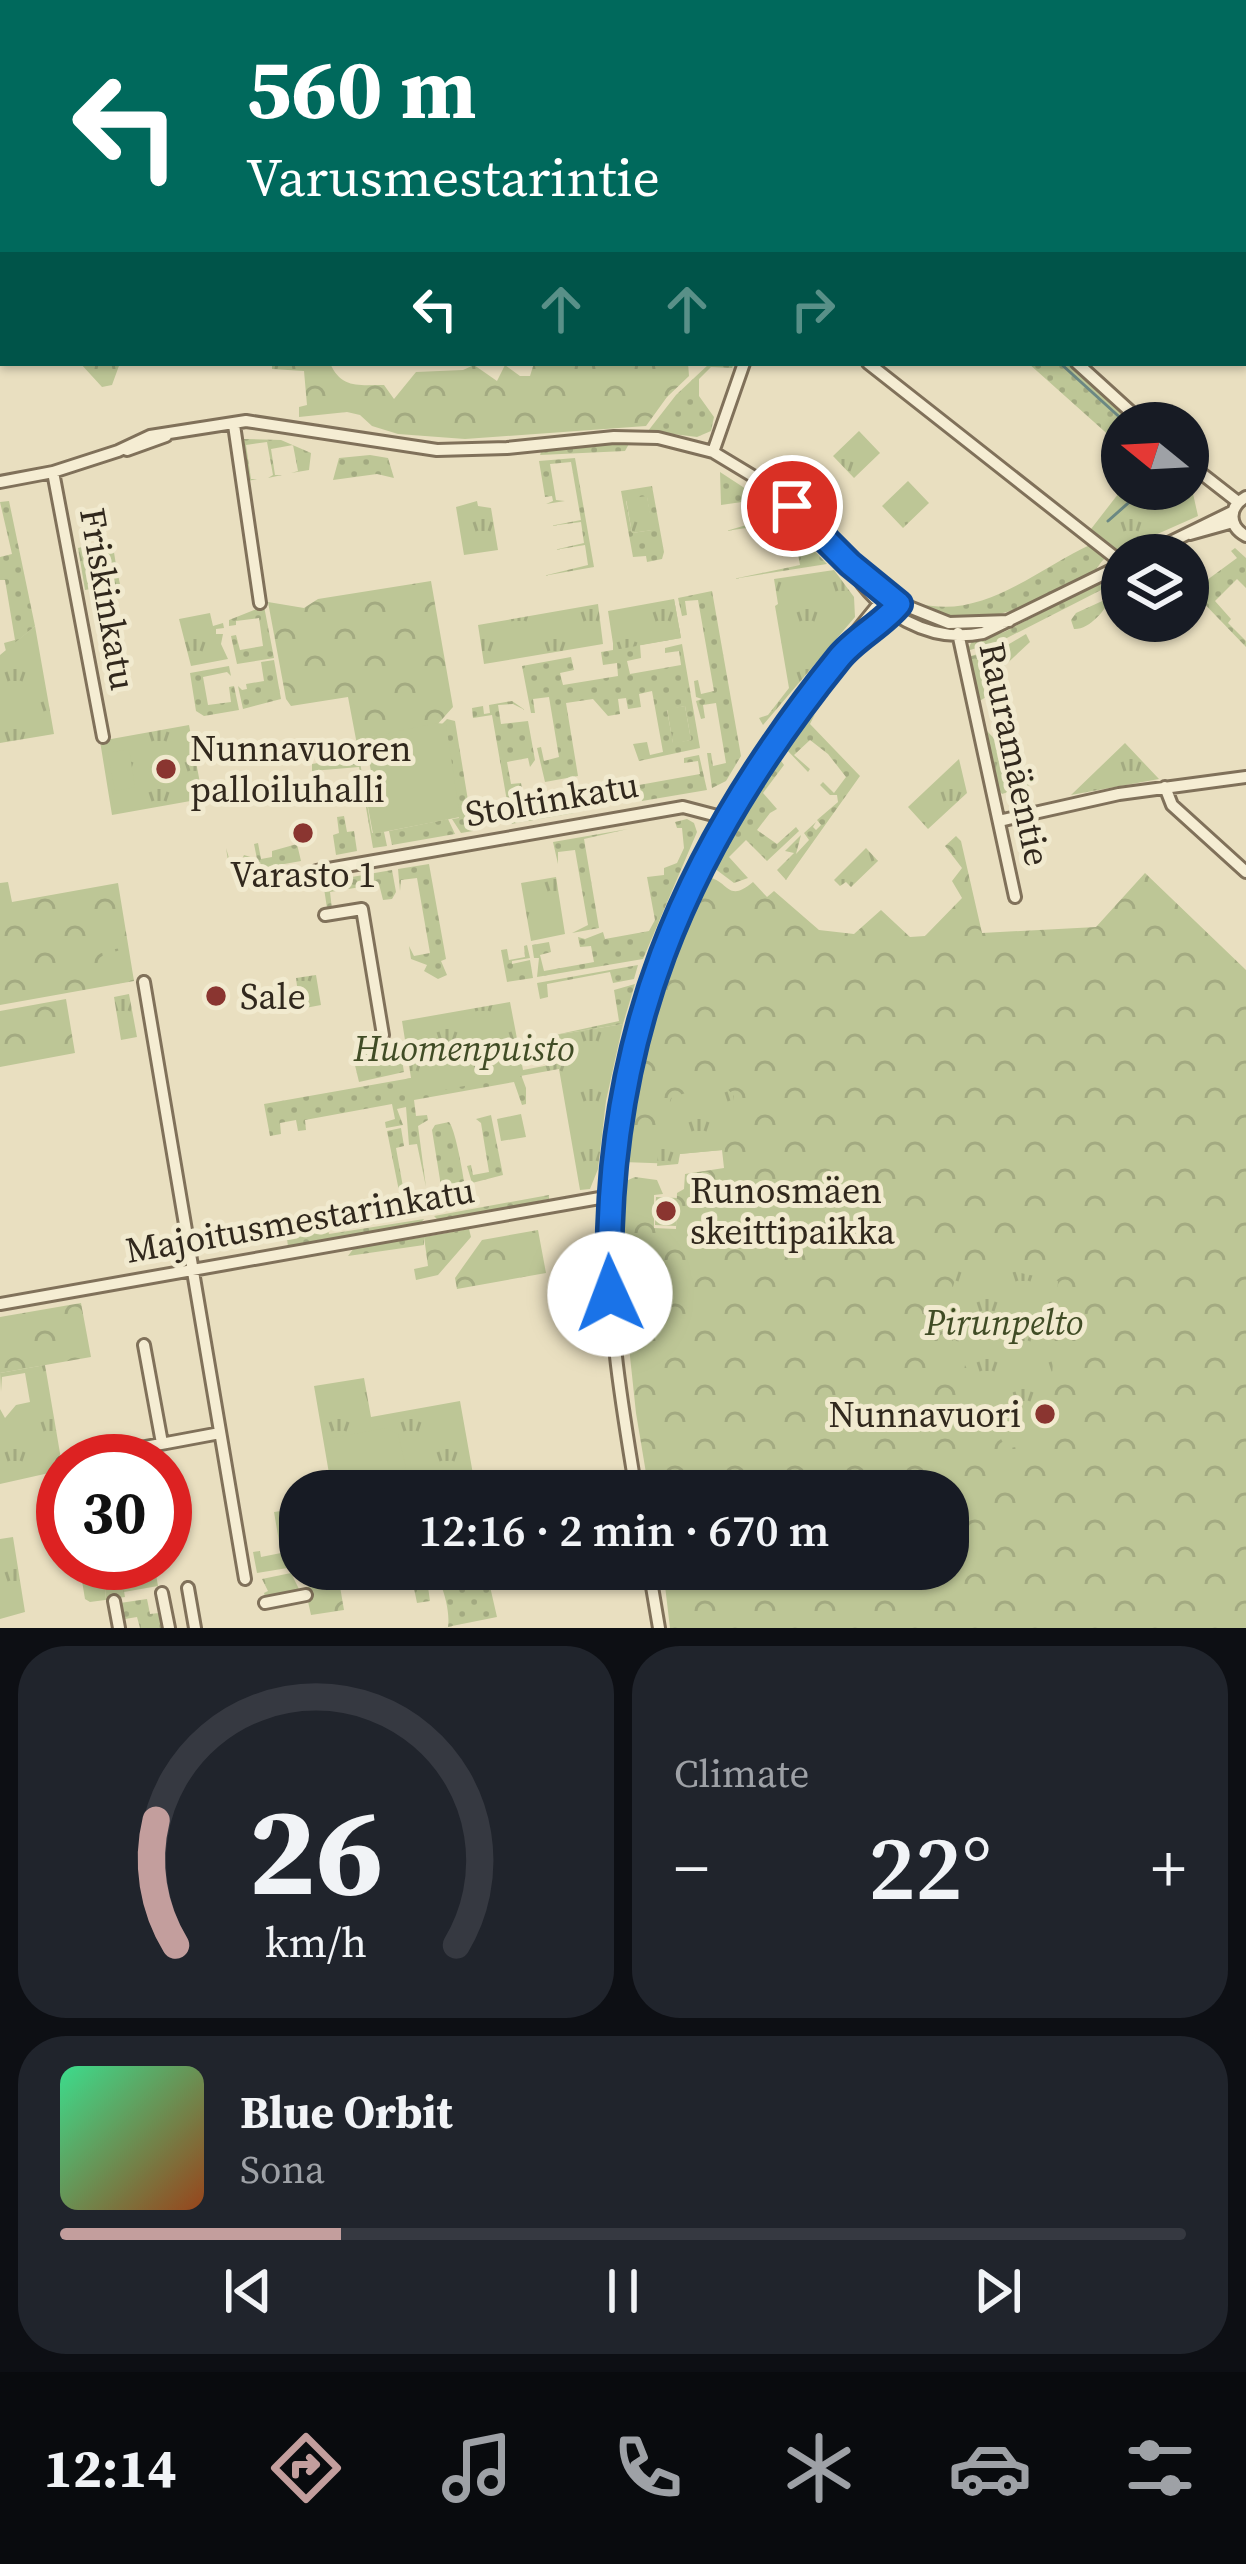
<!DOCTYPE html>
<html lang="en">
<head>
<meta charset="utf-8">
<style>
	body { margin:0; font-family:"Source Serif 4",serif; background:#20242c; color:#f1f3f6; height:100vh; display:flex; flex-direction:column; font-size:45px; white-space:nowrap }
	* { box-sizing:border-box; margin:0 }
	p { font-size:39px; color:#9ea1a6 }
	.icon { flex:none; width:66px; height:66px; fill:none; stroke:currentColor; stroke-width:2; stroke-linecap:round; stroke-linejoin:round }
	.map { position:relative; height:1628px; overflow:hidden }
	.side { display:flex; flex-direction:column; gap:18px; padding:18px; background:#0d0f14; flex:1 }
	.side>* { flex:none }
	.top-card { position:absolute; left:0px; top:0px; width:1248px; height:366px; box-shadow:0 3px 9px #0004; background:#00695c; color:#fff; overflow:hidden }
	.needle { width:78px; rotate:288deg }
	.controls { position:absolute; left:1101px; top:402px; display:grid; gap:24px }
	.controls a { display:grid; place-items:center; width:108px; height:108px; border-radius:50%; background:#171b24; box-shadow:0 3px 9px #0004; font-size:60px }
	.speed { position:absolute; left:36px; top:1434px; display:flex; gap:24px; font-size:60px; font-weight:700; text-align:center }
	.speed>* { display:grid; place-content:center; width:156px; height:156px; border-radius:50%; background:#171b24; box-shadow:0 3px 9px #0004; line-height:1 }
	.speed .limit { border:18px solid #d22; background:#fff; color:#111 }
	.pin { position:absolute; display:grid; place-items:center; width:102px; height:102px; color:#fff; margin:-51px; border:6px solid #fff; border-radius:50%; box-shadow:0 3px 12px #0007 }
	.me { position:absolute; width:132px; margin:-66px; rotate:358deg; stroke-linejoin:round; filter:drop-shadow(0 0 9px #0008) }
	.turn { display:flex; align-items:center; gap:42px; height:252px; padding:0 48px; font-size:54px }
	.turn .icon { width:156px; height:156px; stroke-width:2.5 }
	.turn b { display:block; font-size:84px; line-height:102px }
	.lanes { display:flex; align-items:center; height:114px; padding:0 48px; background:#0003; justify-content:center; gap:60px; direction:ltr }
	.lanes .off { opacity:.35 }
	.big { font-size:90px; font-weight:600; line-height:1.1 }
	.side .widget { flex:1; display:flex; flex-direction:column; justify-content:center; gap:18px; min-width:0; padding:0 42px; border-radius:48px; background:#20242c }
	.side .dial { align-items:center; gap:0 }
	.dial svg { height:312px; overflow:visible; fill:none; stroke:#363941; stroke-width:7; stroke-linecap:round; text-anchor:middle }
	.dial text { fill:#f1f3f6; stroke:none }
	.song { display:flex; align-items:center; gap:36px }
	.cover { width:144px; height:144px; border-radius:18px; background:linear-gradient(135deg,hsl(150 70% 55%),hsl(20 70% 35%)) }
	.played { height:12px; border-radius:6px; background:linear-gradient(90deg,#c39e9d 25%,#363941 25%) }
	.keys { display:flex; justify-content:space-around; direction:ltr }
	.heat { display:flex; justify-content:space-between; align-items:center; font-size:66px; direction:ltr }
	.side .tiles { flex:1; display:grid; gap:18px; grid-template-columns:1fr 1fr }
	.widget:last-child { grid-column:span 2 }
	.trip { position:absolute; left:279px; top:1470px; width:690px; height:120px; border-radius:48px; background:#171b24; box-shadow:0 3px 9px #0004; font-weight:600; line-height:120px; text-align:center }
	.menu { display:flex; height:192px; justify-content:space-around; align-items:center; background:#090b0e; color:#9ea1a6 }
	.menu .icon { width:84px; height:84px }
	.menu .selected { color:#c39e9d }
	.menu b { font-size:54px; color:#f1f3f6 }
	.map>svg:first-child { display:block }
	.grass { fill:url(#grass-dots); fill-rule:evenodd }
	.forest { fill:url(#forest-crowns) }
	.park { fill:url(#park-tufts) }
	.garden { fill:#bdc696 }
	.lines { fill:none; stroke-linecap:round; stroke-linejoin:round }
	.stream { stroke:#6b8883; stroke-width:3 }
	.minor-casing { stroke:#80715a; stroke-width:16 }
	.highway-casing { stroke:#4e3f2e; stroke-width:22 }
	.minor { stroke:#f5edd3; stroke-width:10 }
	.highway { stroke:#d2a458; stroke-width:16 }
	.route-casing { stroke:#114b97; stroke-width:30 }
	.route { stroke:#1a73e8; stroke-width:21 }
	.poi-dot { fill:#8a3530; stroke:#f1eacf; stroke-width:4.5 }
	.labels { text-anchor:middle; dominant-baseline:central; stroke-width:10; stroke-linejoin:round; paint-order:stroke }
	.street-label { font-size:36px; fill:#31281d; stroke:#f1eacf }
	.poi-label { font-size:36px; fill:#31281d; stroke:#f1eacf; text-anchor:start }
	.park-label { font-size:36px; font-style:italic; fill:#404c25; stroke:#f1eacf }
</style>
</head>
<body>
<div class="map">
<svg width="1246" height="1628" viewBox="0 0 1246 1628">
	<defs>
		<pattern id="grass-dots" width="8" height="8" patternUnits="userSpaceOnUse" patternTransform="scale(3)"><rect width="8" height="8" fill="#bdc696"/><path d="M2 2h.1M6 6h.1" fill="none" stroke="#a3aa81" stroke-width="1.8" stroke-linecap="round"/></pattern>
		<pattern id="forest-crowns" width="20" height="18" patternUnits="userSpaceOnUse" patternTransform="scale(3)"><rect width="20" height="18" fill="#bdc696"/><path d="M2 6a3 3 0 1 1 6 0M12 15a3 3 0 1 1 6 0" fill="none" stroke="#a3aa81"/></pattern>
		<pattern id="park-tufts" width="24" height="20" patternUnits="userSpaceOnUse" patternTransform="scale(3)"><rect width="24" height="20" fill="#bdc696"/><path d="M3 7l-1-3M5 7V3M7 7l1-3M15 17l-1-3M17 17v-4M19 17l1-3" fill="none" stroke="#a3aa81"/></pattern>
	</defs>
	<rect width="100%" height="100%" fill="#e9dfc0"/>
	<!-- grass -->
	<path class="grass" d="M710,363H734L732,368L711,367L699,379V396L714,417L711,431L697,437L648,431L676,395Z
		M1028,363H1070L1137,423H1122V447Z
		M243,439L281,440L311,453L309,470L291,473L298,471L293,445L271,449L275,475H282L268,478L273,475L267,442L246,445L251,479H257L248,481Z
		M630,442L625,451L540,455L541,452Z
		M370,455L388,458L394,478L377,474L333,480L339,458Z
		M575,458L594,567L543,576L588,565L585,545L554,550L584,543L581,522L550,526L581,520L571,462L550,464L556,500L565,501L546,504L553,501L552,496L545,497L539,461Z
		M720,472L772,506L827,564L733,579L800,565L796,543L765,548L760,526L726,531L760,521L756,500L721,505Z
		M652,486L664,552L662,559L647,562L646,556L633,557L621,491ZM647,497L652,530L632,533L626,501Z
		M9,501L35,626L6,651L4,643L15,640L5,580H0V557L12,554L0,502Z
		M1092,544L1108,556C1098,563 1099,569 1089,575C1034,607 950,645 895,594C969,633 1029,573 1092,544Z
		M1235,548L1246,558V588L1237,579L1215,601L1231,619L1228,623L1246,641V647L1192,591L1237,558L1231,551Z
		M1099,583L1105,588L1005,639L967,651L972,641L1004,632Z
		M712,591L741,756L726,781L712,788L707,753H711L713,766L726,763L716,703L703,705L705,718L701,719L696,701L702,699L696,697L694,681L698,680L701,694L714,691L698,600L685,601L687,615L682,616L678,598Z
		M1111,597C1106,610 1089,630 1074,629L1071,620L1076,613Z
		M674,599L681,638L640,645L641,658L627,661L630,674L681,665L679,651L665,653V648L682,644L700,748L639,761L633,744L647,742L650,755L663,752L652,691L639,694L641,707L628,709L626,698L618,699L620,714L608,716L593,699L566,703L578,776L545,782L537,748L541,747L544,761L559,757L549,697L533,699L535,713H531L522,666L571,657L574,670L560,673L563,685L618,676L617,663L603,665L601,652L613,650V644ZM685,706L691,740L673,743L667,710Z
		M264,606L274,658L237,664L231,636L236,635L240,650L263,646L259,618L236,621V625L229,626V620Z
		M274,660L281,699L243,709L238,686L242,690L247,689L246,684L264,681L261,662Z
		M229,666L231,676L227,672L203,677L208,705L231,702L229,687L234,686L239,710L204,716L196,711L190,673Z
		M512,701L525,710L513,704L498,705L501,724L528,721L535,760L530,767L528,758L507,762L511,784L521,783L523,794L513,797L516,811L573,802L574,813L511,824L492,715L473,718L472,708L483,706L484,714L490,713L489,705Z
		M815,714L810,724L860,776L786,880L777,870L794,853L785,851L801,835L796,854L809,840L804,833L816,822L813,827L816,830L821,825L817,820L838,802L837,795H830L820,785L823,782L834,793L846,777L828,754L810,740L794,755L810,769L808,772L786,749Z
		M447,719L455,721L473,831L461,833L452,819L459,818L441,725Z
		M699,755L707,790L642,801L639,785L700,774L698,761L684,763V758Z
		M359,756L372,833L384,832L387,846L373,848L359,767L312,771V764Z
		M771,758H779L784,765L763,793L777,809L770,813L757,830L777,844L796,827L799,831L767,861L746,840L729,857L748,878L734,883L714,868L710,858Z
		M344,816L347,832L354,831L357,851L336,855L333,835L339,833L337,817Z
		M448,819L455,834L392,845L389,831Z
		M687,819L694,823L697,832L643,959L537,977L539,958H534L532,945L549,942L551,952L540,955L544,971L594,962L591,946L580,947L578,937L585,939L603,932L605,939L649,931L655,920L647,877L664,875V868L677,863L684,848L682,828H677L675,822Z
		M628,829L584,839L599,928L572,933L588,925L575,850L558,852V864L553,842Z
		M258,843L261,859L272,857V851L297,844L301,861L262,868L260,862L229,867L226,848L231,865L240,863L244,855L257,859L254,844Z
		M429,864L446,959L441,961L447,975L438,979L424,971L427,965L411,959L409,946L414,956L430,953L417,878L401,880L400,891L398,869Z
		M392,870L396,892L392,899L383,900L379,884L330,892L332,909L327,908L323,882Z
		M527,945L530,958L512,961V964L530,960L533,978L507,982L501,950L507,949L509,960L525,957L524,946Z
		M638,965L634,979L613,983L610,972L547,984L548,997L540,999L537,983Z
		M635,984L623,1024L555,1035L619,1021L614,990Z
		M384,1038L385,1045L391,1044L401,1054L404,1072L359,1082L353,1057L357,1052L373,1049L372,1040Z
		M520,1072L526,1088V1104L522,1105L514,1082L414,1100L416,1116L427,1115L428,1120L418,1126L426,1187L417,1144L409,1145L406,1107L397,1109L403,1125L386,1128L385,1122L395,1119L392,1104L305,1120L306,1130L298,1131L296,1120L280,1123L281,1134L270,1136L264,1104L411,1078Z
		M491,1115L503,1175L472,1183L467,1166L471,1165L473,1175L489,1172L481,1123L476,1119Z
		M449,1122C455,1129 462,1168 464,1181L445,1188L441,1186L432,1130L435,1125Z
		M401,1128L404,1146L396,1148L403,1187H410L411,1194L400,1196L387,1131Z
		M549,1195V1199L439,1221L434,1216Z
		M324,1214L329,1234L424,1219L419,1225L288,1247L285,1221Z
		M424,1237V1245L348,1256L354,1248Z
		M108,1563H119L125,1597L105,1600Z
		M410,1569H486L497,1617L442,1628L448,1627C450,1614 445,1595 441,1585L428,1587L430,1601L417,1603Z
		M158,1597L164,1612L159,1614L165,1615L167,1628H140L137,1617L119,1620L120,1603L147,1599L150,1614L159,1613Z"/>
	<!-- forest -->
	<path class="forest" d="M80,363H120L112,385L102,387Z
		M272,363H330C341,389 359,385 384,385L394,399L416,372L463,370L474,365L497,381L505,365L520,376H530L534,363H688L689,376L667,397L646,426L465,439L398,434L372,426L360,415L347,412L299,417V407L307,405L304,371L272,369Z
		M431,581L453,707L436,726L366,738L367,748L358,750L348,697L291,706L286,699L268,602L304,608L318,599Z
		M1026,634L1030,642L983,686L986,697L978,702L967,657L1004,647Z
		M956,836L961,841L982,933L1096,927L1145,873L1246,970V1628H670L663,1569H948V1491H649L636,1413L616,1224L619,1184L635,1177L657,1180L663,1194L654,1195V1228L676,1229L677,1193L684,1189L685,1174L724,1168L722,1150L679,1154L678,1164L623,1162C632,1061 665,971 701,877C729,875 725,906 753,882L767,897L774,891L819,930L854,934L881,910L910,937L925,936L962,898L952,881L962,868L945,846Z
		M8,882L12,902L118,883L134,981L0,1005V883Z
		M66,999L75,1053L0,1067V1011Z
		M469,1229L471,1237L438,1275L416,1280L414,1269L428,1266L424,1237Z
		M538,1230L546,1273L457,1289L455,1278L482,1240Z
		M81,1303L91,1357L0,1373V1317Z
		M79,1563H108L105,1600L90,1602L85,1599Z
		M337,1569L344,1610L311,1615L305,1588L310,1586L308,1570Z
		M291,1573L300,1591L266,1601L264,1593L268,1591L262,1579Z"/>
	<!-- park -->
	<path class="park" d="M859,431L880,453L854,478L833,456Z
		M1188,470L1195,476L1190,480L1198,516L1119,551L1091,529L1122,489H1188Z
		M908,481L929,503L903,528L882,506Z
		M647,496L653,530L632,533L626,499Z
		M477,501L478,506L491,508L498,550L464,555L456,507Z
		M112,540L117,571L109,572L106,556L93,558L95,578L118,575L120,584L85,590L78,548Z
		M834,570L854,597L855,617L763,725L759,718L768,715L789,688L775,606L778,604L774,579Z
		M674,599L681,638L614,650L608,611Z
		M598,604L603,644L484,664L478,625Z
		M210,613L213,626L223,623L224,628L216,629V634H223L221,644L228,659L191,666L179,619Z
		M35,626L54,734L0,743V655Z
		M685,706L691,740L673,744L667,709Z
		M189,725L200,783L196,800L112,815L100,741Z
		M987,731L1036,783L1002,794L998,789Z
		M1125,743L1159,779L1071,795Z
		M959,759L967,793L928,829L908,807Z
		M866,848L878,861L851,887L846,882L840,886L834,880Z
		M556,877L565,934L531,941L521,883Z
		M120,948L130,981L115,984L107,978L102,952Z
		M316,975L321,1005L300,1009L296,978Z
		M129,994L137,1037L121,1040L114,997Z
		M510,1002L523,1070L560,1063L555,1035L623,1024L606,1101L598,1169L590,1189L580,1190L559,1069L409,1096L406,1079L411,1078L402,1021Z
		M720,1081L734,1096L723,1150L680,1154L678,1164L657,1166L660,1131L671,1098Z
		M521,1114L526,1137L501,1141L497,1119Z
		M961,1260L1058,1281L1048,1440L1006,1449L943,1320Z
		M45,1365L61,1459L56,1460L58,1471L0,1484V1409L5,1418L16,1405L30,1402L25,1373L2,1377L1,1392L0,1373Z
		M364,1378L371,1417L460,1401L476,1491H424L422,1485L390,1491H332L314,1386Z
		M300,1508V1566L257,1573L253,1552L260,1551L261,1557L281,1553L274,1512Z
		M13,1537L25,1612L0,1619V1539Z"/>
	<!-- garden -->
	<path class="garden" d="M437,723L446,724L460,817L373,834L368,807L377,805L365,738Z
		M129,749L135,787L115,791L108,753Z
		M656,1197L677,1198L676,1226L655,1225Z
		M386,1428L398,1434L406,1468L401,1469L402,1474L333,1484L326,1439Z
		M119,1563H154L158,1586L124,1592Z"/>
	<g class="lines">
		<!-- stream -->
		<path class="stream" d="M1060,363L1126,423
			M1108,521L1144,489"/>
		<!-- minor casing -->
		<g class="minor-casing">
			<path id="minor" d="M659,0L663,3
				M923,0L926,3
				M1094,0L1097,3
				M1138,0L1139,3
				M72,3L75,0
				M691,3L700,0
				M0,100L3,96
				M868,363L1122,563
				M1077,363L1143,423
				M234,425L260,603
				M127,450L166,436
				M713,452L744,363
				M1188,463L1238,502
				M53,472L103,737
				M0,482L53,472L118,451L150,436L246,421L437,450L507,448L614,437L658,438L713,452L766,484L850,564L899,603L949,623L1009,621
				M1246,497C1228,507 1228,526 1246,536
				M1190,534L1233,522
				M1144,555L1232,512
				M851,567C877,613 930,644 983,633L1122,565
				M958,633L1015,897
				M858,641L894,611
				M1165,787L1172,805L1246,872
				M999,821L1119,794L1246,777
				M317,871L683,807L725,818
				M325,915L362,909L383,1035
				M144,982L245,1579
				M0,1304L611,1196
				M144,1345L162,1443
				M70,1461L220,1433
				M61,1476L63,1463
				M636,1491C622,1407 608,1322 609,1236C610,1092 653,941 725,817C769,741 831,662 887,594
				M649,1569L659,1628
				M188,1588L195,1628
				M162,1593L169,1628
				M114,1601L119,1628
				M265,1603L306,1595"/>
		</g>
		<!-- highway casing -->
		<g class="highway-casing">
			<path id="highway" d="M865,0L868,3
				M892,0L895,3
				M1245,320L1246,321
				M1245,344L1246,345"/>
		</g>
		<!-- minor -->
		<use href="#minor" class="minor"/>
		<!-- highway -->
		<use href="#highway" class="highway"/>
	</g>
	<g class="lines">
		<!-- route casing -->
		<g class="route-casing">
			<path id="route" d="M610,1294C602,1042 682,852 839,658C856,637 882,625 899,604L850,564L792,506"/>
		</g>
		<!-- route -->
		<use href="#route" class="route"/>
	</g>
	<!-- markers -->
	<g class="poi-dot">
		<circle cx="166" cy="769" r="12"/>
		<circle cx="303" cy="833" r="12"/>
		<circle cx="216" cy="996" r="12"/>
		<circle cx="666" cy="1211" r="12"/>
		<circle cx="1045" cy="1414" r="12"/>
	</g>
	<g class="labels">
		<!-- street labels -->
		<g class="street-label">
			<text transform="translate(108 599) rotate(80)">Friskinkatu</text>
			<text transform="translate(1015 754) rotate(78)">Rauramäentie</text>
			<text transform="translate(552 799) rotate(-10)">Stoltinkatu</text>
			<text transform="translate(300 1220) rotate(-10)">Majoitusmestarinkatu</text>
		</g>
		<!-- poi labels -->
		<g class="poi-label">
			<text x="190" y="748">Nunnavuoren<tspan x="190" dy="41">palloiluhalli</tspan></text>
			<text x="303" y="874" text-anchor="middle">Varasto 1</text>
			<text x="240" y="996">Sale</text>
			<text x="690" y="1190">Runosmäen<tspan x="690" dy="41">skeittipaikka</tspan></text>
			<text x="1021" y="1414" text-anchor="end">Nunnavuori</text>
		</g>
		<!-- park labels -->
		<g class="park-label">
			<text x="464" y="1048">Huomenpuisto</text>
			<text x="1004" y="1322">Pirunpelto</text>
		</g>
	</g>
</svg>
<div class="controls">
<a><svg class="needle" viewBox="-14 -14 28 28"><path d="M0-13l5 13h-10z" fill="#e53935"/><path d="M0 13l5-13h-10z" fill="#9ea1a6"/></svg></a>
<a><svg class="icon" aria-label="layers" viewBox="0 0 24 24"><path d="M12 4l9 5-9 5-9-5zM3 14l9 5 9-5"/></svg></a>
</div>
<div class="speed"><div class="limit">30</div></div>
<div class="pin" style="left:792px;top:506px;background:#d93025"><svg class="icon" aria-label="arrive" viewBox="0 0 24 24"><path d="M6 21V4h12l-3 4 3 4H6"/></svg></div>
<svg class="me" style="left:610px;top:1294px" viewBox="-20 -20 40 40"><circle r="19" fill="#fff"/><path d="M0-13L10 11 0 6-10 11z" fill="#1a73e8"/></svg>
<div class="trip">12:16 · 2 min · 670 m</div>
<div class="top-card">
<div class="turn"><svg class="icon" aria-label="left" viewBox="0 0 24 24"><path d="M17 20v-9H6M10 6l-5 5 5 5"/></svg><div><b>560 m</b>Varusmestarintie</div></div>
<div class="lanes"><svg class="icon" aria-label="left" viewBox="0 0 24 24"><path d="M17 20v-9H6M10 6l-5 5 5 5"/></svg><svg class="icon off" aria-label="ahead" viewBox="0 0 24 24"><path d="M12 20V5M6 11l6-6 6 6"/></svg><svg class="icon off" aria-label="ahead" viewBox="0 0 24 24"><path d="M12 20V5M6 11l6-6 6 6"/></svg><svg class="icon off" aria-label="right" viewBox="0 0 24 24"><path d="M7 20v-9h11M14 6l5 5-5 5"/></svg></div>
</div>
</div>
<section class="side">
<div class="tiles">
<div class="widget dial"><svg viewBox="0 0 100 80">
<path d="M14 69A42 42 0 1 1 86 69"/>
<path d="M14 69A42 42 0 0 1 9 37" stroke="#c39e9d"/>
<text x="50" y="56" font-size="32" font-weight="700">26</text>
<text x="50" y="72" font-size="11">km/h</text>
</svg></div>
<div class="widget"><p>Climate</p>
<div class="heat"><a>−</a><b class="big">22°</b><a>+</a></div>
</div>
<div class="widget">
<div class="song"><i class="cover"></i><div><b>Blue Orbit</b><p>Sona</p></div></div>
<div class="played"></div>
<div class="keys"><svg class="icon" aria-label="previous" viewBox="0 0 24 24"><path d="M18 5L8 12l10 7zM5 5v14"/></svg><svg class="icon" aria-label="pause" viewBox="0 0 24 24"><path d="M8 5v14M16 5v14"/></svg><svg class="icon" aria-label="next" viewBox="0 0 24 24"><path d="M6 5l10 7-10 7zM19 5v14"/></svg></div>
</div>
</div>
</section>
<nav class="menu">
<b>12:14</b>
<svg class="icon selected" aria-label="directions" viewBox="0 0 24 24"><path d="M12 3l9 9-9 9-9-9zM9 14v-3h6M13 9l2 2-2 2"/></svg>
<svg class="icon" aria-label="music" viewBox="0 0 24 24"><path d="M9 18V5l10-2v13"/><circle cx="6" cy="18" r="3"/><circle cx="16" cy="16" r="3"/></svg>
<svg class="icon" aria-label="phone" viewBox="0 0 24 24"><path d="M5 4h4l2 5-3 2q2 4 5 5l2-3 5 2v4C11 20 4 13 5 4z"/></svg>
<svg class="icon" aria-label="climate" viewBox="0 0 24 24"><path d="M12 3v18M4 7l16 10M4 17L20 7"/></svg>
<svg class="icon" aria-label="car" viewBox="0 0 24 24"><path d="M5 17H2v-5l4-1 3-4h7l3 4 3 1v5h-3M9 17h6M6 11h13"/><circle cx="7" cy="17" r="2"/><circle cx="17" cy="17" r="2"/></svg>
<svg class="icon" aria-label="filters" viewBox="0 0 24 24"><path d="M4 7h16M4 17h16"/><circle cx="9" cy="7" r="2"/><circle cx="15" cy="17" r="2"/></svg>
</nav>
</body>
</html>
